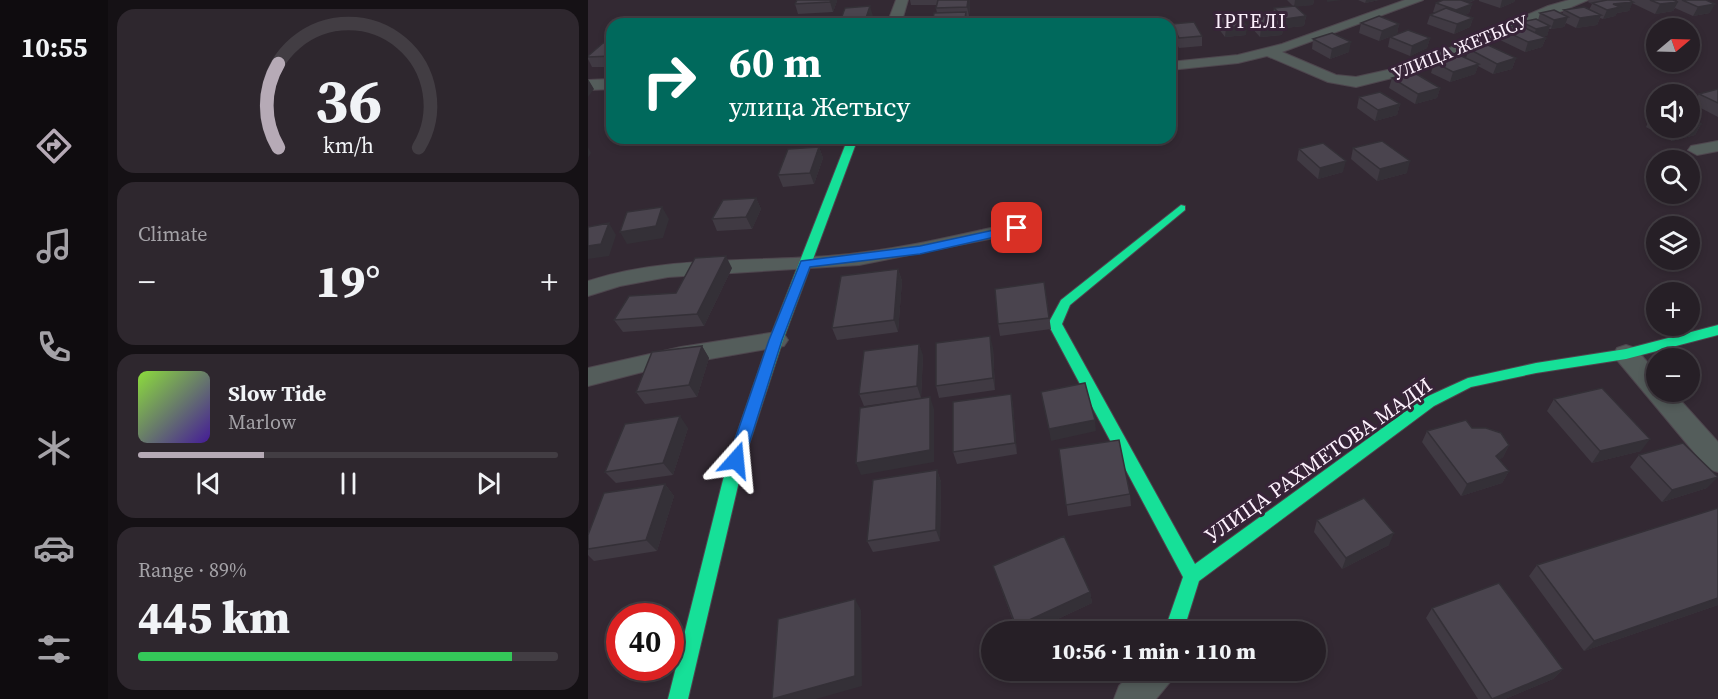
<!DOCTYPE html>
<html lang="en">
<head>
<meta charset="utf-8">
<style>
	body { margin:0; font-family:"Source Serif 4",serif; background:#2e272e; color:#f1f3f6; height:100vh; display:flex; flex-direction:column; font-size:22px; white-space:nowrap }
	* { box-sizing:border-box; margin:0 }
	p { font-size:20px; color:#a4a2a7 }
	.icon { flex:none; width:33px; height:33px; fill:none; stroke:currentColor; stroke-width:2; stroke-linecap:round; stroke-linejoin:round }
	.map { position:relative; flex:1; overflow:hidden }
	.details { display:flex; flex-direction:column; gap:9px; padding:9px; background:#151115; width:480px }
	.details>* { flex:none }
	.guide { position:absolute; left:18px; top:18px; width:570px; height:126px; border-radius:18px; box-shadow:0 3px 9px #0003,0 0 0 2px #423d43; background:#00695c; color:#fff; overflow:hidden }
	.needle { width:39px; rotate:71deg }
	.controls { position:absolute; left:1058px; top:18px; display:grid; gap:12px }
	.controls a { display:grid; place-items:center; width:54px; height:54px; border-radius:50%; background:#261f26; box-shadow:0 3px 9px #0003,0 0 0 2px #423d43; font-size:30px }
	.speed { position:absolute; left:18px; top:603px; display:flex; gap:12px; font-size:30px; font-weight:700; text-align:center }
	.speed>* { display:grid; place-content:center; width:78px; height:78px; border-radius:50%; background:#261f26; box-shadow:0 3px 9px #0003,0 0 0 2px #423d43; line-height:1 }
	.speed .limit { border:9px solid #d22; background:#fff; color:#111 }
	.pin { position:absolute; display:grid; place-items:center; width:51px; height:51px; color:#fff; margin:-26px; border-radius:12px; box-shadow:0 3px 9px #0006 }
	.me { position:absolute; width:66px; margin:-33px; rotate:18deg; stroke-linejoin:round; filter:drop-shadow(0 0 4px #0008) }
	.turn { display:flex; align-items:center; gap:21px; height:126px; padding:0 24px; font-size:27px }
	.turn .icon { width:78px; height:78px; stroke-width:2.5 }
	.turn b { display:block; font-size:42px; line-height:51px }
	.big { font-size:45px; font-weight:800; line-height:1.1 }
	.details .widget { flex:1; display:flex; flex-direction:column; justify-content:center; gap:9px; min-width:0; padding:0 21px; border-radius:18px; background:#2e272e }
	.details .dial { align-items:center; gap:0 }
	.dial svg { height:156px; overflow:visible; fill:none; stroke:#423d43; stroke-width:7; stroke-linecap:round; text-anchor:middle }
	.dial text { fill:#f1f3f6; stroke:none }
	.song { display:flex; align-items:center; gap:18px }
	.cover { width:72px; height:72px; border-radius:9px; background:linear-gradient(135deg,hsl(90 70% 55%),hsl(260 70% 35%)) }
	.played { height:6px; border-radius:3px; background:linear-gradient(90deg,#b6aab6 30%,#423d43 30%) }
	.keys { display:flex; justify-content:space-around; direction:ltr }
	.heat { display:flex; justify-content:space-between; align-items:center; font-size:33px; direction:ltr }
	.charge { height:9px; border-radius:4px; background:linear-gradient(90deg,#34c759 89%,#423d43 0) }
	.trip { position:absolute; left:393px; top:621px; width:345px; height:60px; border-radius:30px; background:#261f26; box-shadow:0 3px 9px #0003,0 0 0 2px #423d43; font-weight:800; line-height:60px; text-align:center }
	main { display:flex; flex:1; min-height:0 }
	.menu { display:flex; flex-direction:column; width:108px; justify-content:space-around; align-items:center; background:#0f0c0f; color:#a4a2a7 }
	.menu .icon { width:42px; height:42px }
	.menu .current { color:#b6aab6 }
	.menu b { font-size:27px; color:#f1f3f6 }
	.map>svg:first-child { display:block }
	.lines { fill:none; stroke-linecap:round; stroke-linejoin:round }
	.street-casing { stroke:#4e464e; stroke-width:2 }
	.fast-casing { stroke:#4e464e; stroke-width:2 }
	.street { fill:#545d5b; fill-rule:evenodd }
	.fast { fill:#16e098; fill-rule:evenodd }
	.wall { fill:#403a43 }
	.shaded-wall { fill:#343037 }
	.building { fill:#4a444e; stroke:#343037; stroke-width:1.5 }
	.route { fill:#1a73e8; stroke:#114b97; stroke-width:1.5 }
	.labels { text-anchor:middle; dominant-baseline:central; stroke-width:6; stroke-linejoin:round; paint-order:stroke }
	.far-street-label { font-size:18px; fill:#fcf0fc; stroke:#372438 }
	.far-quarter-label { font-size:20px; letter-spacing:1.5px; fill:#fcf0fc; stroke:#372438 }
	.street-label { font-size:21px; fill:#fcf0fc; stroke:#372438 }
</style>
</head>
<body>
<main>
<nav class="menu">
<b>10:55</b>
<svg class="icon current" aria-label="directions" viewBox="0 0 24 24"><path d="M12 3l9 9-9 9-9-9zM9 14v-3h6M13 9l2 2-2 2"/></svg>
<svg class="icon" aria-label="music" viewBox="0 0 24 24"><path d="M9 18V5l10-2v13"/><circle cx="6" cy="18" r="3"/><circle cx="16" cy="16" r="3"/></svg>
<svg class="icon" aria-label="phone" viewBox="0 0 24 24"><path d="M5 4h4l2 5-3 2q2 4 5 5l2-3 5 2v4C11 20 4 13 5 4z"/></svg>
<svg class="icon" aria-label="climate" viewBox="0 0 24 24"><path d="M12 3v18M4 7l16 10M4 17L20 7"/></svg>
<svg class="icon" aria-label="car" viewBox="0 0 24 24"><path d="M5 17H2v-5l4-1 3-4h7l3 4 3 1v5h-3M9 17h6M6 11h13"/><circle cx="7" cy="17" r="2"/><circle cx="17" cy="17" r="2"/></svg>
<svg class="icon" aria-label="filters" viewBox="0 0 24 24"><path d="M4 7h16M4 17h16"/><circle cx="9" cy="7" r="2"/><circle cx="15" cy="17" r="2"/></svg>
</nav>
<section class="details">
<div class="widget dial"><svg viewBox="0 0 100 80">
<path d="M14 69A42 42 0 1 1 86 69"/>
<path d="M14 69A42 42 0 0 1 14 26" stroke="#b6aab6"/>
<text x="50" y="56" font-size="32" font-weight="700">36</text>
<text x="50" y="72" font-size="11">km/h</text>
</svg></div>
<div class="widget"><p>Climate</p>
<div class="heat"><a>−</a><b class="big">19°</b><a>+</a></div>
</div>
<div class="widget">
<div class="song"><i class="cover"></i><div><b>Slow Tide</b><p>Marlow</p></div></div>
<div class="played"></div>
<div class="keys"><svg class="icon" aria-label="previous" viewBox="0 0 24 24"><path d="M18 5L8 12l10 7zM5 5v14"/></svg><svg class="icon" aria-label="pause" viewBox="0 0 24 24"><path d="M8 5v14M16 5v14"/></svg><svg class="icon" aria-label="next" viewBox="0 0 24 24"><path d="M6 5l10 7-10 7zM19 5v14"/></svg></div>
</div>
<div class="widget"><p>Range · 89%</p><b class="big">445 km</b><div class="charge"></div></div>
</section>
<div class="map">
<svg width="1130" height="699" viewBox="0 0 1130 699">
	<rect width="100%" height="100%" fill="#332933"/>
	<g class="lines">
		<!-- street casing -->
		<g class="street-casing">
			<path id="street" d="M308,0H320L313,24H299Z
				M817,0H835L694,52L748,75L768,77L822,65L960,6L981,0H1000L832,71L768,87L740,82L679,56L650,63L582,70V62L650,55L694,44Z
				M24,79V89L0,90V80Z
				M1130,141V151L1109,155L1100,150L1103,146Z
				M429,222L436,224L439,228L436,232L271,265L80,277L32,286L0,296V281C78,256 159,262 240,256C304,251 367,236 429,222Z
				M188,332L196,334L200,340L196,346L70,368L0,386V368L93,347Z
				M1038,345L1047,348L1068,372V392H1085L1130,442V472L1120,469L1029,360L1026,354L1029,348Z
				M546,670H587L582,682L568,699H526L531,686Z"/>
		</g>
		<!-- fast casing -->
		<g class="fast-casing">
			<path id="fast" d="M260,138H270L195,340L156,460L100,699H80L140,460L181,340Z
				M593,205L597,206V210L482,305L474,324L607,564L836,398L880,378L948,363L1038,349L1130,325V335L1038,359L948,373L883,387L846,406L611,581L595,632H576L595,577L460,324L473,300Z"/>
		</g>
		<!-- street -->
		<use href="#street" class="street"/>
		<!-- fast -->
		<use href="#fast" class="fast"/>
	</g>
	<!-- wall -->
	<path class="wall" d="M322,0H382V5L381,16H378L379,24H344L349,13L348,8L349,5H323Z
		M699,0H726L725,5L707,6L718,16L716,26L696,28L695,27L694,35L672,37L662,26L663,17L685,16L686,8L705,6Z
		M770,0H791L777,3Z
		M853,0H887L881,3L884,4L881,13L877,15L885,18L882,27L866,34L839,24L842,15L847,13L845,12L848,3L854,0Z
		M891,0H927L926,2L912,8L891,1Z
		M1001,0H1041L1043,1L1044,0H1085L1088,1L1089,0H1118L1122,13L1105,16L1087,8L1085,11L1067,14L1044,3L1041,11L1029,13L1027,16L1015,19L1012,18L1009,25L988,28L978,23L976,27L963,29H961L959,36H956L958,38L954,47L937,52L910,39L913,29L933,26L934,22L950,20L952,13L974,14L976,10H1001L1004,4L1000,2Z
		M249,1L245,12L210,14L207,4Z
		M627,14L658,35L637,37L627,24Z
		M285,16L282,24H254L253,19Z
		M773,23L811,24L809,34L791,41L771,33Z
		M584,24L614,36V46L591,48L584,34Z
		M802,37L842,38L839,48L822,56L800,47Z
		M725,39L761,52L742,59L724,49Z
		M24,43V67H4L0,59V56Z
		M881,49L928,58L924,69L905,74L890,66L887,74L862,82L843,73L846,62L878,58Z
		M804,78L852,88L849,98L827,104L801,88Z
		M1130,89V117L1105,104L1111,94Z
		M771,97L812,104L809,115L787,121L769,108Z
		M1068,115V128H1101L1113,124L1107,135L1084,141L1058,127L1063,116Z
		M231,147L235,158L226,184L195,187L190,175Z
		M765,148L819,173L789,181L763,159Z
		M711,149L755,172L730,179L709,160Z
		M168,198L173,209L164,229L129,231L124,219Z
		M144,268L116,326L35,332L26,320Z
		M310,269L314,281L310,332L249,340L244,328Z
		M456,282L463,329L412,336L410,324Z
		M114,346L121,358L109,397L57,404L48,392Z
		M405,348L407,390L351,398L348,386Z
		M335,355L333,398L276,406L271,394Z
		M423,394L425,406L429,454L369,464L365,452Z
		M966,399L1053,451L1004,463L959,411Z
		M100,428L85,475L28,483L17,472Z
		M884,428L921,445L915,457L911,460L921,471L914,483L873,496L834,442L839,431Z
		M471,449L542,494L543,506L480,516Z
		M1051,455L1119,488L1074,502L1042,467Z
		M349,470L353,482L352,541L285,552L279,541Z
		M77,484L86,496L69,551L6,561L0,555V535Z
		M729,520L801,545L754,569L726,532Z
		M949,565L1130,605L996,651L941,576Z
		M405,566L502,592L504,603L442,632H429Z
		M844,608L975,669L965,679L917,699H890L838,618Z"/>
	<!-- shaded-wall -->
	<path class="shaded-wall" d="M243,0H249V1L245,12L242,2Z
		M380,0H382V5L381,16L379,7Z
		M707,0H726L725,5L706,7Z
		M739,0H754L739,2Z
		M778,0H791L777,3Z
		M874,0H887L872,6Z
		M914,0H927L926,2L912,8Z
		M1045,2L1041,11L1029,13L1027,16L1015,19L1019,10L1025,4Z
		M1090,2L1085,11L1067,14L1072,4Z
		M884,4L881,13L866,20L868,10Z
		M1127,4L1122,13L1105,16L1110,7Z
		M282,6L285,16L282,24H280L278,18Z
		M378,12L379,24H376Z
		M1013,15L1009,25L988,28L992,18Z
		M718,16L716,26L696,28L697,19Z
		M980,17L976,27L963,29L966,20Z
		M885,18L882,27L866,34L869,24Z
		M811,24L809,34L791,41L794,31Z
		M695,25L694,35L672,37L673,27Z
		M659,26L658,35L637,37L638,28Z
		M962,26L959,36L945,38L948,29Z
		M842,38L839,48L822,56L824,46Z
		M958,38L954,47L937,52L940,42Z
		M763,42L761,52L742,59L744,49Z
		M928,58L924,69L905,74L909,64Z
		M891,64L887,74L862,82L865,72Z
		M0,79L6,89L0,97Z
		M852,88L849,98L827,104L830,94Z
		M812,104L809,115L787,121L790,110Z
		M1113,124L1107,135L1084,141L1090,130Z
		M0,147L3,153L0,158Z
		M231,147L235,158L226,184L222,173Z
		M758,161L755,172L730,179L732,168Z
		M822,161L819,173L789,181L792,169Z
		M168,198L173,209L164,229L158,217Z
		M74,207L81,219L75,238L39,244L32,232Z
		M21,223L28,235L21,256L0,259V246Z
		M138,256L144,268L116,326L109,314Z
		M310,269L314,281L310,332L306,320Z
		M402,336L405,348L407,390L405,378Z
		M331,344L335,355L333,398L329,386Z
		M114,346L121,358L109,397L101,385Z
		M423,394L425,406L429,454L427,443Z
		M342,397L346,409V462L273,475L268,463Z
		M92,416L100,428L85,475L75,463Z
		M507,420L508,431L463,441L461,429Z
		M1062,439L1053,451L1004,463L1012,451Z
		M921,445L915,457L902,468L908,456Z
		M349,470L353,482L352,541L348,530Z
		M921,471L914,483L873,496L879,484Z
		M1130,477L1119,488L1074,502L1084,490Z
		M77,484L86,496L69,551L58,540Z
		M806,533L801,545L754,569L758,558Z
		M502,592L504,603L442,632H430L428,626Z
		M1130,598V605L996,651L1006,641Z
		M267,599L273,610L274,686L228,699H186Z
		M975,669L965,679L917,699H904Z"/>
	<!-- building -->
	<path class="building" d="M209,0H243L242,2L207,4Z
		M350,0H380L379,7L348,8Z
		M855,0H873L884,4L868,10L848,3Z
		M1018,0H1041L1045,2L1025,4L1032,7L1019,10L1004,3L1019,0Z
		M1062,0H1085L1090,2L1072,4Z
		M1094,0H1118L1127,4L1110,7Z
		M282,6L278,18L253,19L257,8Z
		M707,6L718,16L697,19L686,8Z
		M996,7L1013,15L992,18L976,10Z
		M858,8L885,18L869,24L842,15Z
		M966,10L980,17L966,20L952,13Z
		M378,12L376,24H344L346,13Z
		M648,13L659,26L638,28L627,14Z
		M684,14L695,25L673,27L663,17Z
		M791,16L811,24L794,31L773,23Z
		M568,19L571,24H548L547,21Z
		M948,19L962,26L948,29L934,22Z
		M606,22L614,36L591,38L584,24Z
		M931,25L958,38L940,42L913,29Z
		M820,30L842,38L824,46L802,37Z
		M744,33L763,42L744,49L725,39Z
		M15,43H24V56L0,57V56Z
		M900,45L928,58L909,64L881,49Z
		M871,55L891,64L865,72L846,62Z
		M825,72L852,88L830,94L804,78Z
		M1130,89V103L1111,94Z
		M792,92L812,104L790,110L771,97Z
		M1101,118L1113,124L1101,127Z
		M1085,128H1100L1090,130Z
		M794,141L822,161L792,169L765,148Z
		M735,143L758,161L732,168L711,149Z
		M231,147L222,173L190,175L200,149Z
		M168,198L158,217L124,219L135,200Z
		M74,207L68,226L32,232L39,212Z
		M21,223L13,244L0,246V227Z
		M138,256L109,314L26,320L41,296L88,293L107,258Z
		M310,269L306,320L244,328L253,276Z
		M456,282L461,318L410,324L407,289Z
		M402,336L405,378L348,386V343Z
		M331,344L329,386L271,394L276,351Z
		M114,346L101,385L48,392L64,352Z
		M497,383L507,420L461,429L453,392Z
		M1014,388L1062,439L1012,451L966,399Z
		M423,394L427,443L365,452V402Z
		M342,397V450L268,463L272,408Z
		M92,416L75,463L17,472L37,424Z
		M878,420L884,428H898L913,433L921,445L908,456L921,471L879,484L839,431Z
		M531,440L542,494L478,505L471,449Z
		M1095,443L1130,477L1084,490L1051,455Z
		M349,470L348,530L279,541L285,480Z
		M77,484L58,540L0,549V535L16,493Z
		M776,498L806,533L758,558L729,520Z
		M1130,508V598L1006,641L949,565Z
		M476,536L502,592L428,626L405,566Z
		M911,583L975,669L904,699L844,608Z
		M267,599V676L184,699L190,619Z"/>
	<!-- route -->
	<path class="route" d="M429,225L434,228L433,231L332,254L222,267L194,340L156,460L148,466L143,464L140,460L181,340L213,261L332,246Z"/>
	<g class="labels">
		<!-- far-street labels -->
		<g class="far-street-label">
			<text transform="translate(872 47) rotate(-22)">УЛИЦА ЖЕТЫСУ</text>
		</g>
		<!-- far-quarter labels -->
		<g class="far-quarter-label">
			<text x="663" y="21">ІРГЕЛІ</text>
		</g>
		<!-- street labels -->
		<g class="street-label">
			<text transform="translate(730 460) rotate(-35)">УЛИЦА РАХМЕТОВА МАДИ</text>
		</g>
	</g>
</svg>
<div class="controls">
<a><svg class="needle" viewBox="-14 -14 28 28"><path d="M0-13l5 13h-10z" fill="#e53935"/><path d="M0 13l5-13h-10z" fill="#a4a2a7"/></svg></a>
<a><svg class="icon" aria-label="sound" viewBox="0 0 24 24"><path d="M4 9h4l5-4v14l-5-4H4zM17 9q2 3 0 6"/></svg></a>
<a><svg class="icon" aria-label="search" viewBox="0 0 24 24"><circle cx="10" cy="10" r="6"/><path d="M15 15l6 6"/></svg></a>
<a><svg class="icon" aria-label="layers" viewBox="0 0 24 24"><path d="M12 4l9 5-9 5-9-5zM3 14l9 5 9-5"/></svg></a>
<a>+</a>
<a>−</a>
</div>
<div class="speed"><div class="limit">40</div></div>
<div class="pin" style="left:429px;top:228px;background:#d93025"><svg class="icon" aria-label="arrive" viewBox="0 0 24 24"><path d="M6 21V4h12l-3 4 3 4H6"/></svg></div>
<svg class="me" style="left:148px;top:460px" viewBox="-20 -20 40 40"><path d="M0-17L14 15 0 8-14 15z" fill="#1a73e8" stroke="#fff" stroke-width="4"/></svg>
<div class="trip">10:56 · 1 min · 110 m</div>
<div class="guide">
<div class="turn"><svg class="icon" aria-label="right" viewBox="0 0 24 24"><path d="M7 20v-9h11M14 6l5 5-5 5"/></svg><div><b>60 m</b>улица Жетысу</div></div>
</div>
</div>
</main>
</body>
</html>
